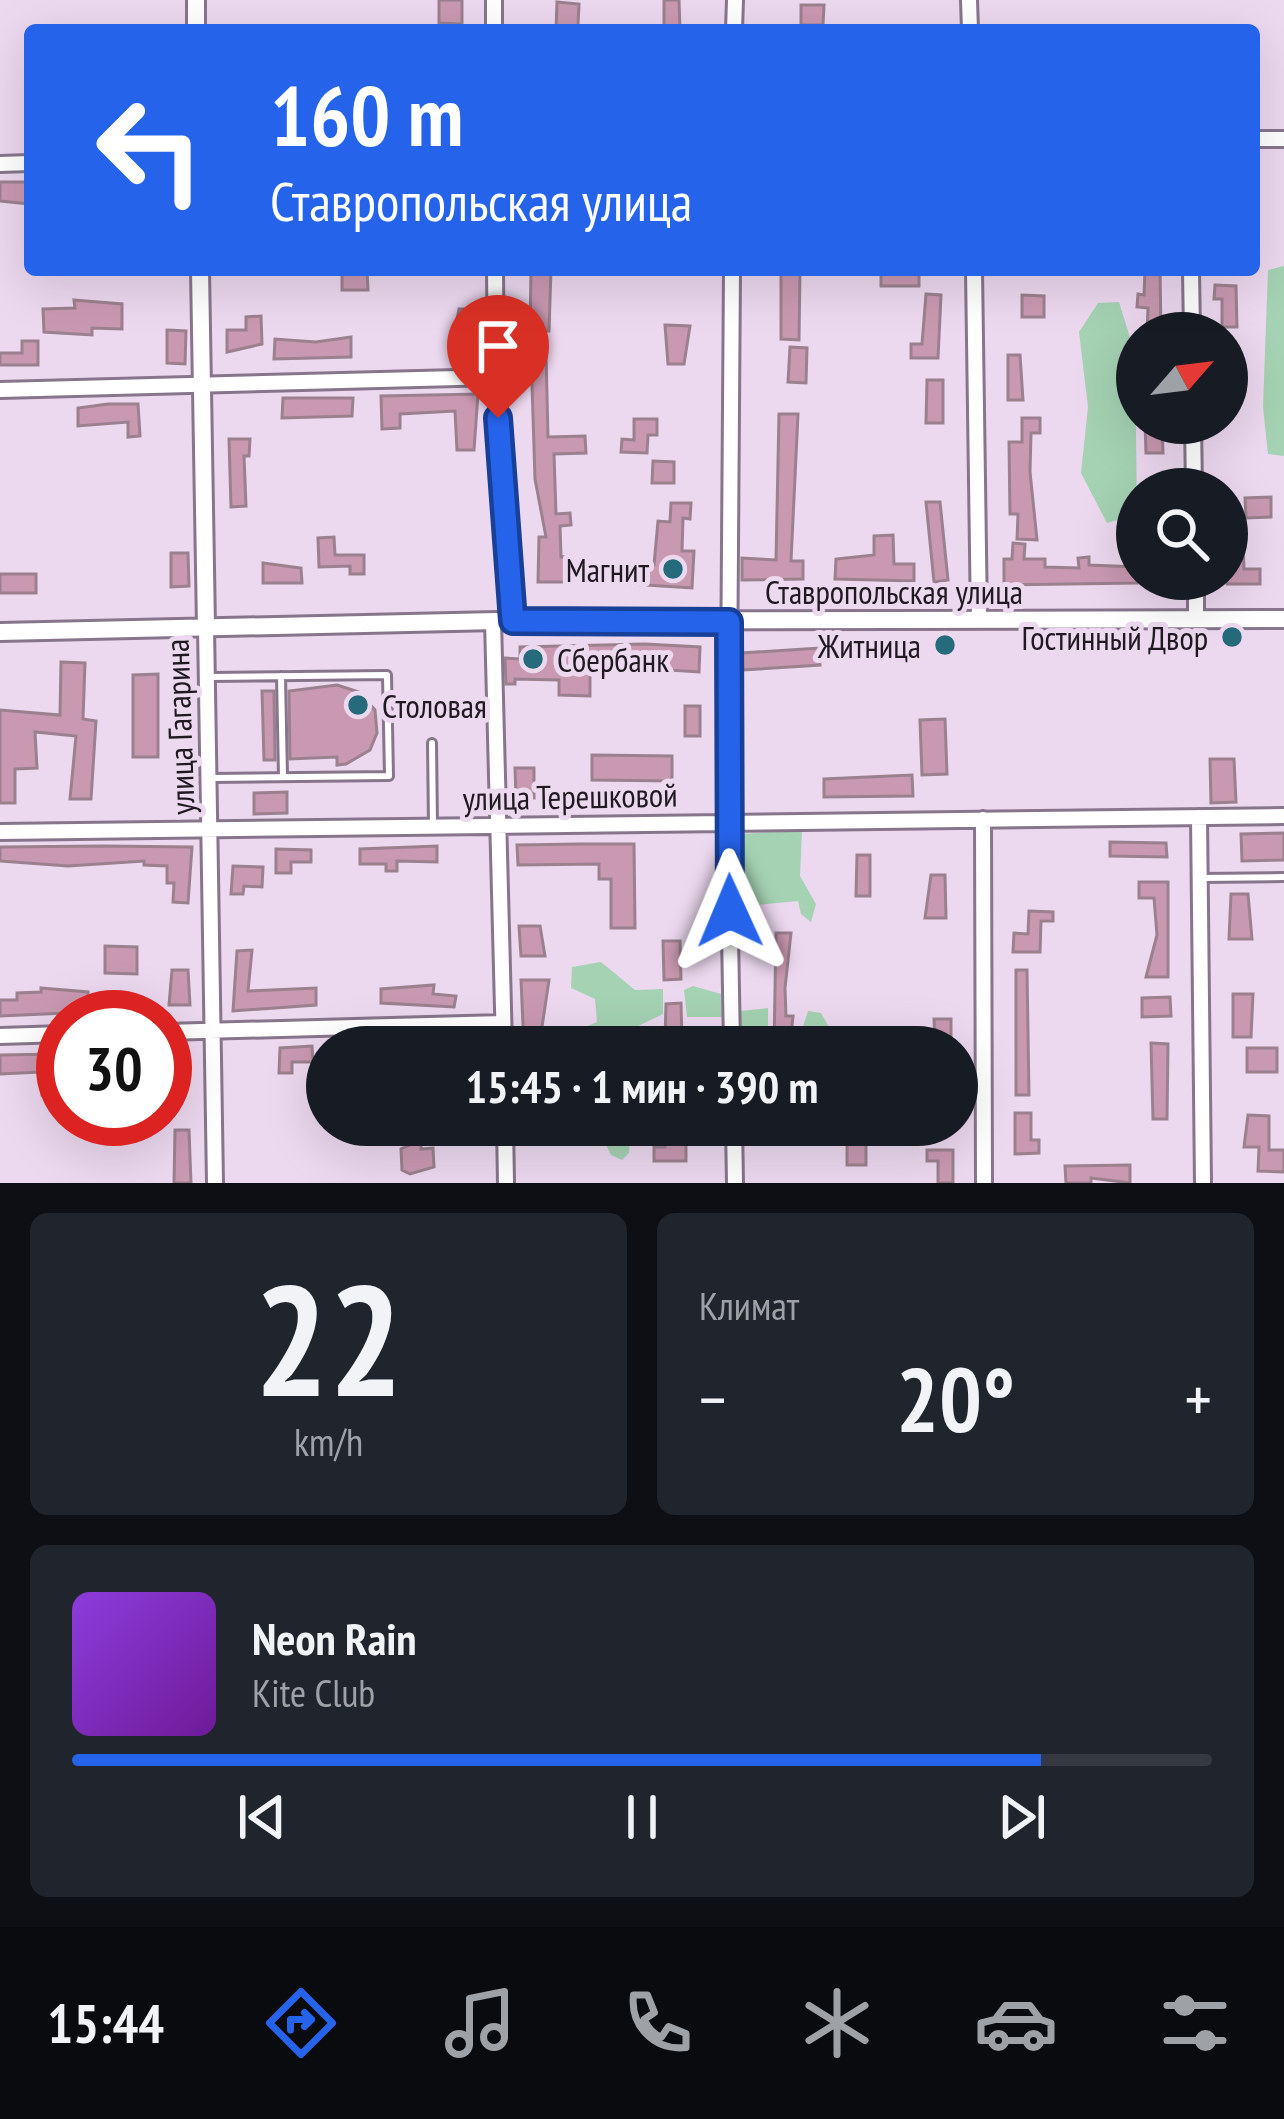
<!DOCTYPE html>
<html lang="ru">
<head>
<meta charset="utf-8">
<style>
	body { margin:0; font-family:"PT Sans Narrow",sans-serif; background:#20242c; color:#f1f3f6; height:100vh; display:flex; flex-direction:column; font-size:45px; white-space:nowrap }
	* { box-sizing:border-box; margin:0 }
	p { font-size:39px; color:#9ea1a6 }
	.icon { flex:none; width:66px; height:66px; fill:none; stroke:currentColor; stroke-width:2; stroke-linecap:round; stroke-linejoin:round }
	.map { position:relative; height:1183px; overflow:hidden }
	.details { display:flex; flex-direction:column; gap:30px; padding:30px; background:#0d0f14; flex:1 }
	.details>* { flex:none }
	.hud { position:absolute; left:24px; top:24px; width:1236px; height:252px; border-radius:12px; box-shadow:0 12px 48px #0002; background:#2563eb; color:#fff; overflow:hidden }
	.needle { width:78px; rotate:62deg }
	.fabs { position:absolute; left:1116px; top:312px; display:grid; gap:24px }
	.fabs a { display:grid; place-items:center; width:132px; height:132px; border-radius:50%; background:#171b24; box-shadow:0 12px 48px #0002; font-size:60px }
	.speed { position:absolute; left:36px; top:990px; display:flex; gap:24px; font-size:60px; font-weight:700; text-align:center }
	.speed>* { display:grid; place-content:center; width:156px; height:156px; border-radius:50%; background:#171b24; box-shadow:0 12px 48px #0002; line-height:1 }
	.speed .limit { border:18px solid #d22; background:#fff; color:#111 }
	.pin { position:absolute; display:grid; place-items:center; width:102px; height:102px; color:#fff; margin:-123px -51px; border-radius:50% 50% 50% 0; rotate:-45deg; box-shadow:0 0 12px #0007 }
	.pin .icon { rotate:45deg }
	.me { position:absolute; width:132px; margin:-66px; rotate:359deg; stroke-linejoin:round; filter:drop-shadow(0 0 9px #0008) }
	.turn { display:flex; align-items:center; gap:42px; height:252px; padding:0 48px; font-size:54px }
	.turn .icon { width:156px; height:156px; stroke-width:2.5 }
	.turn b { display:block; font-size:84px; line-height:102px }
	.big { font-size:90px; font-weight:700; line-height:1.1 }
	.details .widget { flex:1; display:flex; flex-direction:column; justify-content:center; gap:18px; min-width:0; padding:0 42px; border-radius:18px; background:#20242c }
	.details .dial { align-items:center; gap:0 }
	.dial b { font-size:156px; line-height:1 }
	.song { display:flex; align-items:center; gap:36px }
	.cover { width:144px; height:144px; border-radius:18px; background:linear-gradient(135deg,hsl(270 70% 55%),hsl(280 70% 35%)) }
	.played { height:12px; border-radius:6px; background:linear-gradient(90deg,#2563eb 85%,#363941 85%) }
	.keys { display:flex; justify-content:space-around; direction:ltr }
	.heat { display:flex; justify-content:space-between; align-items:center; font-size:66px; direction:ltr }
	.details .tiles { flex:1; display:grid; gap:30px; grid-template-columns:1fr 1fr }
	.widget:last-child { grid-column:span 2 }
	.trip { position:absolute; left:306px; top:1026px; width:672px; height:120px; border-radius:60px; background:#171b24; box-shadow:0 12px 48px #0002; font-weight:700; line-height:120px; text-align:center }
	.dock { display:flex; height:192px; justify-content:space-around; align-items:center; background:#090b0e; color:#9ea1a6 }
	.dock .icon { width:84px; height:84px }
	.dock .current { color:#2563eb }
	.dock b { font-size:54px; color:#f1f3f6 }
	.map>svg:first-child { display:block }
	.green { fill:#a5d2b3 }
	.building { fill:#c999b1; stroke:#9b818e; stroke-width:3 }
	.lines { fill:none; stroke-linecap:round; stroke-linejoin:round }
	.service-casing { stroke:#87768b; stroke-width:12 }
	.minor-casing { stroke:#87768b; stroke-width:20 }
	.tertiary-casing { stroke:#87768b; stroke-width:22 }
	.service { stroke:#fff; stroke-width:6 }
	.minor { stroke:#fff; stroke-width:14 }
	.tertiary { stroke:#fff; stroke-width:16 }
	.route-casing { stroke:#184099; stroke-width:30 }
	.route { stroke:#2563eb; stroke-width:21 }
	.poi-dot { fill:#266b7b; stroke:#ecd8ef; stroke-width:4.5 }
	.labels { text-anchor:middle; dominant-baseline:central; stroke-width:10; stroke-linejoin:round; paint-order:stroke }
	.poi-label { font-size:33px; fill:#201921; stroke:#ecd8ef; text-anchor:end }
	.street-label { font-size:33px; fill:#201921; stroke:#ecd8ef }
</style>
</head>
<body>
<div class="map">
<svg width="1284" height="1183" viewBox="0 0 1284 1183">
	<rect width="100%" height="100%" fill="#ecd8ef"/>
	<!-- green -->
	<path class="green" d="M1284,266V456L1268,454L1263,407L1268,270Z
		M1119,302L1135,354L1137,514L1107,523L1081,473L1088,407L1079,332L1098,303Z
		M802,830L800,876L816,904L811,922L801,914L798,901L757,905L739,893L740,834Z
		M601,962L635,990L663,989V1014L632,1029L630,1047H574L576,1031L597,1022L595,999L571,988L572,967Z
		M693,986L721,994L722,1017H687L684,990Z
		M768,1008V1045L740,1042V1011Z
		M808,1011L821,1013L829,1027L892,1028L897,1043L915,1047H808L798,1042Z
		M572,1125H631L629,1153L622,1160L611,1155L601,1134L575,1131Z"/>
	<!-- building -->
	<path class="building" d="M439,0H462V24L439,23Z
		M664,0H679L680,30H664Z
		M557,2L579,4L578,25L556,30Z
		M801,5H824L823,25H801Z
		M0,182H30V204L0,201Z
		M342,270H367L368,290H342Z
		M531,270H551L549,331H530Z
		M781,270H800L799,340L781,339Z
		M881,270H919V286H881Z
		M1145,270H1160L1161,333H1147L1148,308L1137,307L1138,294L1144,295Z
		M1215,285L1236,286L1237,327H1222V299H1214Z
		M926,294L941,295L938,358H911V344H922Z
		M1022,295L1044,296V317H1022Z
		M74,300L122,304V329L92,328V335L44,332L43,309L75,308Z
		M459,309H475V350H451Z
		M261,316L262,344L227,352V330H246V317Z
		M665,325L690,326L684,364H668Z
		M167,330L186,331L185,364L167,363Z
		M351,337V357L274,359L275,339L316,342Z
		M22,341H38V365H0V353H22Z
		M790,347L807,348L806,383L788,382Z
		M531,353H546L548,437L585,436L586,453L554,454L556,514L570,513L571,525L560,526L561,557L570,556L571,582H538L539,537H546L535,479Z
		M1008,355H1020L1023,400H1008Z
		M927,380H943V423H926Z
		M478,394L474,450H457L455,411L400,414V428L382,429L381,396Z
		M283,398H353L352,416L282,418Z
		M108,404H138L140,436L128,437V422L78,426V408Z
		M779,414H798L791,561H803V579L742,580V558L776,560Z
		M1022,418H1040V433H1031L1030,472L1037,540L1017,539L1018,514H1010L1009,442H1022Z
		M634,419H657V435H648L647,453L621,452L622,439L634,440Z
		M1145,423H1162L1163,453H1146Z
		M229,439H250L249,456H244L246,506L231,507Z
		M653,461L674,462V483H652Z
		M1271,497V517L1246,518L1245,498Z
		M926,502H940L948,580L934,582Z
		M671,503H691L690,519L683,518L682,551H694L692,588L599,582V567L654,565L658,521L670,522Z
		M893,535L894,564H914V581L835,579L836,559L874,555V536Z
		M334,537L335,555H364V574H350V566L319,567L318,538Z
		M1227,542H1243L1244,569H1260V584H1227Z
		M1013,543L1025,544L1024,559H1045V567L1079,568L1078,558L1089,557V565L1137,567V583L1004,585V559H1012Z
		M171,553H188L189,586L171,587Z
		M263,563L301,568L302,583H263Z
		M0,574H36V593H0Z
		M645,644L700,647L699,672L590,665V696L559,695V680L515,679V684H506L505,658L520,659V647Z
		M819,648L820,665L743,670L742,653Z
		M61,662L85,663L83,719L96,721L91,799H70L76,736L35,732L37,768L15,769V803H0V710L60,715Z
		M158,674V757H133V675Z
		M337,685L359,692L375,710L377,733L370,750L346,764L337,765V757L290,759L289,691Z
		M262,691H274L275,760H264Z
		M685,706H700V736H685Z
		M945,719L947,774L922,775L920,720Z
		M592,755L672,756V781L592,780Z
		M1210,759H1234L1236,802L1211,803Z
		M515,768H534V798H516Z
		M912,775L913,796L824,797V779Z
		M287,792V813L254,814V793Z
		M1284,833V860L1242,861L1241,834Z
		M1110,842L1166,843L1167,857L1110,856Z
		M580,844H634L635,928H611V879H599V864L518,865L517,845Z
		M104,846L192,847L188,903L173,902L174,883H167V866L144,865V861L68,866L0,861V847Z
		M437,846V862L397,861V871H386V864H360V849Z
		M276,849L311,850V862H291V873H276Z
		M857,855H870V896H856Z
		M233,866L263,867L262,887L244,886L243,894H231Z
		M931,875H945L946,918H925Z
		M1139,882H1168V977H1146L1157,935L1154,898H1139Z
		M1231,894H1248L1252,939H1229Z
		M1029,911L1053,912V921H1041L1040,952H1013L1014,933L1028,934Z
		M519,926H540L545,956H521Z
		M776,933H791L785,988L786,1016H793L790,1047H774Z
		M663,941H680L681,979L664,980Z
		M105,946L137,947V974L105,973Z
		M252,950L248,991L316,988V1005L233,1011L237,951Z
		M172,970H188L190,1005H169Z
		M1016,970H1027L1029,1095H1016Z
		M521,980H549L539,1047H524Z
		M434,985L433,994L456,996L454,1007L381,1003V989Z
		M41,988L88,992V1012L0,1016V1000H17V993L41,992Z
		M1233,994H1253L1251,1037H1233Z
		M1170,997L1171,1016L1142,1017V998Z
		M681,1003L682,1040L665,1041L666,1004Z
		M934,1019H951V1047H935Z
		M1151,1043L1168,1044L1167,1119H1153Z
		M312,1046L313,1062H292V1073H279L280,1048Z
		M1247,1048H1277V1072H1247Z
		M58,1054H63L58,1094L42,1095L41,1072L0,1074V1055Z
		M1015,1113H1031V1140H1039V1153L1015,1154Z
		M1248,1115L1269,1116V1150H1284V1172L1258,1171L1259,1147H1244Z
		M666,1125H686V1161H654V1147H665Z
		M175,1130H189L191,1183H174Z
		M847,1139H866V1165H847Z
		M421,1140V1149L433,1148L434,1167L410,1174L402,1170L401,1149Z
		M927,1150H953V1183H938V1161H927Z
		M1130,1165V1183L1091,1178V1183H1066L1065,1166Z"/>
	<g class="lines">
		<!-- service casing -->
		<g class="service-casing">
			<path id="service" d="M281,676L283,777
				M211,677L387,675L389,776L212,778
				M432,743L433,826
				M1202,878L1284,877"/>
		</g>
		<!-- minor casing -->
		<g class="minor-casing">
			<path id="minor" d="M494,0V30
				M969,0L970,30
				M734,30L735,0
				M1254,139H1284
				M0,164L30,163
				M495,270L496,377L513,621
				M974,270L979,620
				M1191,270L1192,333
				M0,390L496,377
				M1193,423L1194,489
				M1196,579V618
				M493,621L504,1047
				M206,627L215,1183
				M1199,817L1203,1183
				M983,819L984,1183
				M0,832L1284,816
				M165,1032L503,1023
				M0,1036L63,1034
				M732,1047L728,821L732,270
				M505,1125L506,1183
				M734,1125L735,1183"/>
		</g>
		<!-- tertiary casing -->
		<g class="tertiary-casing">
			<path id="tertiary" d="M196,0V30
				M200,270L206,627
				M0,632L497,621L1284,619"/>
		</g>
		<!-- service -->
		<use href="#service" class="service"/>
		<!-- minor -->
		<use href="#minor" class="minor"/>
		<!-- tertiary -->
		<use href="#tertiary" class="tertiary"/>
	</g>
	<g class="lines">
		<!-- route casing -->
		<g class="route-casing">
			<path id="route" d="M498,418L513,621L729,622L730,911"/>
		</g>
		<!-- route -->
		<use href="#route" class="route"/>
	</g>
	<!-- markers -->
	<g class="poi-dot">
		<circle cx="673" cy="569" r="12"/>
		<circle cx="1232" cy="637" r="12"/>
		<circle cx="945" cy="645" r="12"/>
		<circle cx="533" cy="659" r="12"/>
		<circle cx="358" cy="705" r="12"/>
	</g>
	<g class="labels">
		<!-- poi labels -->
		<g class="poi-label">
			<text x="649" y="569">Магнит</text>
			<text x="1208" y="637">Гостинный Двор</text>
			<text x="921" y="645">Житница</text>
			<text x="557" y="659" text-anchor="start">Сбербанк</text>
			<text x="382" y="705" text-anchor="start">Столовая</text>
		</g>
		<!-- street labels -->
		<g class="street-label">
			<text x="894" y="591">Ставропольская улица</text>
			<text transform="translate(179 727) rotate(-92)">улица Гагарина</text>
			<text transform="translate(570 796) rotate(-1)">улица Терешковой</text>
		</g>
	</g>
</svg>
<div class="fabs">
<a><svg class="needle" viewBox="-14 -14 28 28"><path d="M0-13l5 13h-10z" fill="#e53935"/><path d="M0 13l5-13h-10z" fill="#9ea1a6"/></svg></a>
<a><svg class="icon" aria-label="search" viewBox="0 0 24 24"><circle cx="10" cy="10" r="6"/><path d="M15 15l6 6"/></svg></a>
</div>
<div class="speed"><div class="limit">30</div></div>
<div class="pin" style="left:498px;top:418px;background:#d93025"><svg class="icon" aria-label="arrive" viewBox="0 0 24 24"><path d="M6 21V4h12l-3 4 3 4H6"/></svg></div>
<svg class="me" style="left:730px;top:911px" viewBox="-20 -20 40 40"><path d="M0-17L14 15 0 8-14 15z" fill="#2563eb" stroke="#fff" stroke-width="4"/></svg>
<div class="trip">15:45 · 1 мин · 390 m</div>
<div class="hud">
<div class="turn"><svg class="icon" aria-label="left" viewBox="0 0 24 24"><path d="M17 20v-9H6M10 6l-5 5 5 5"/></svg><div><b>160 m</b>Ставропольская улица</div></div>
</div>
</div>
<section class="details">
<div class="tiles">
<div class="widget dial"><b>22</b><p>km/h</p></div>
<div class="widget"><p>Климат</p>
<div class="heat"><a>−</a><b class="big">20°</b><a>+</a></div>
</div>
<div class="widget">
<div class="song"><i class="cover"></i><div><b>Neon Rain</b><p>Kite Club</p></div></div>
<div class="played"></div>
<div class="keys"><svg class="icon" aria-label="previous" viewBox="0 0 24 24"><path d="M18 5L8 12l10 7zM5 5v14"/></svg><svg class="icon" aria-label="pause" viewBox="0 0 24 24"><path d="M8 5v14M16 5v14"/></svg><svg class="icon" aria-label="next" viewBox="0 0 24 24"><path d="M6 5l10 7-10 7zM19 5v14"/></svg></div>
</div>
</div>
</section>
<nav class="dock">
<b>15:44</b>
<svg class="icon current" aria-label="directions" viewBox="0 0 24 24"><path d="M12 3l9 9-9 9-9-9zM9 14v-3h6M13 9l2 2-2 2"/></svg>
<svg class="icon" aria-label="music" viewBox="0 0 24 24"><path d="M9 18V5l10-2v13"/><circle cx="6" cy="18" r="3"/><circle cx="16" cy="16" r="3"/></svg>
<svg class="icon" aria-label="phone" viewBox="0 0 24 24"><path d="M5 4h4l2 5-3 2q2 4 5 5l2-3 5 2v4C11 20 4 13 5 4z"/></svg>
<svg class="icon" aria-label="climate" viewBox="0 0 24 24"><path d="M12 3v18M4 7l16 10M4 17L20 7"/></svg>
<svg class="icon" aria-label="car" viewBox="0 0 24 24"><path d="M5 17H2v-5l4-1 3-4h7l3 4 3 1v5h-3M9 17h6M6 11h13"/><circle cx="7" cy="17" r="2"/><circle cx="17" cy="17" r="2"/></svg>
<svg class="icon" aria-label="filters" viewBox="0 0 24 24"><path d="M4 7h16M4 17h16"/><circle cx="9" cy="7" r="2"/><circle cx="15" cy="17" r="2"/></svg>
</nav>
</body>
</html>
